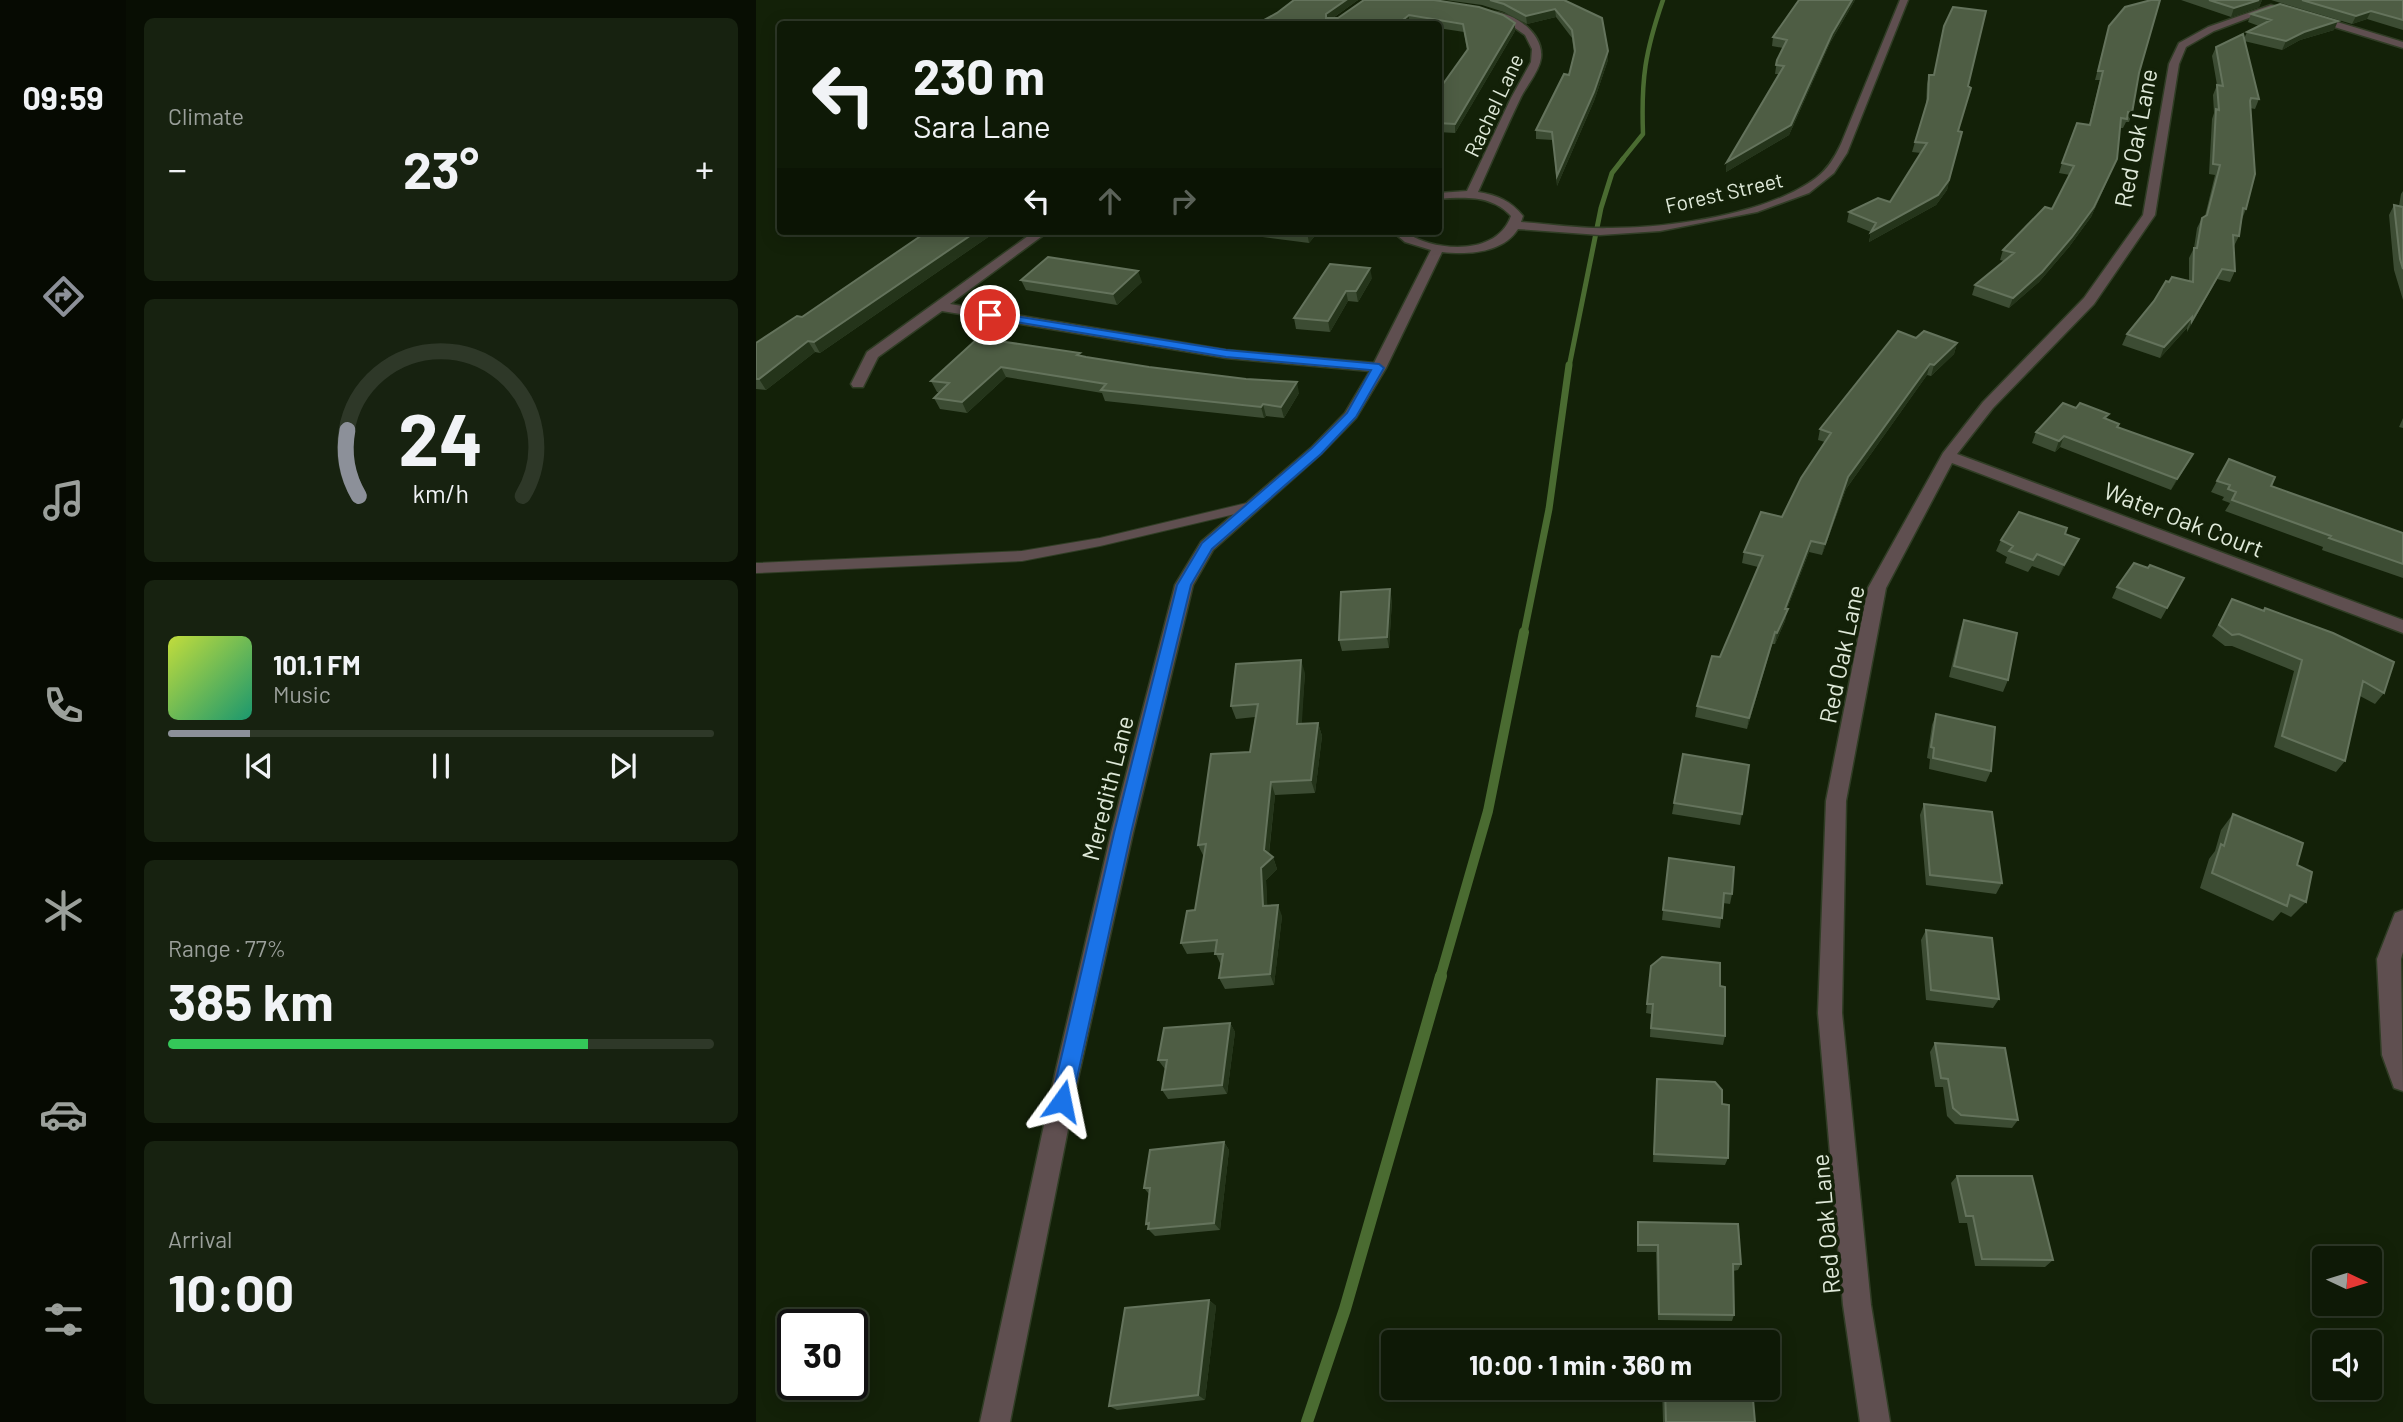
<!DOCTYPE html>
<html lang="en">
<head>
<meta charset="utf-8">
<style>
	body { margin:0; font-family:Barlow,sans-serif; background:#172210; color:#f1f3f6; height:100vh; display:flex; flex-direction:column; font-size:26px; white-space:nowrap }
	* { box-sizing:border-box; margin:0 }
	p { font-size:23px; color:#9ba09b }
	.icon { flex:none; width:38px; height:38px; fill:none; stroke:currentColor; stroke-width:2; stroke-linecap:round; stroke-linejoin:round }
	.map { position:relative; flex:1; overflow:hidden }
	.side { display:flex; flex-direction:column; gap:18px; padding:18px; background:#080e03; width:630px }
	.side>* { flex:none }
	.guide { position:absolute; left:21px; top:21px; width:665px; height:214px; border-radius:7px; box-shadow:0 4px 18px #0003,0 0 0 2px #2e3828; background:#0e1906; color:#f1f3f6; overflow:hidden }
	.needle { width:46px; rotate:94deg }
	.buttons { position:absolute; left:1556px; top:1246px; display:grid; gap:14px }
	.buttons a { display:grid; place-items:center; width:70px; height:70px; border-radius:7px; background:#0e1906; box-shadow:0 4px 18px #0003,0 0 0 2px #2e3828; font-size:35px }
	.speed { position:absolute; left:21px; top:1309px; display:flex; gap:14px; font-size:35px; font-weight:700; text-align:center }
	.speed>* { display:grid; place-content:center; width:91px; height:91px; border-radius:50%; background:#0e1906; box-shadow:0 4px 18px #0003,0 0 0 2px #2e3828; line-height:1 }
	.speed .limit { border:4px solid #111; border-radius:10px; background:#fff; color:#111 }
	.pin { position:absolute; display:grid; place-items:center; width:60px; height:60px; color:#fff; margin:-30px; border:4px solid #fff; border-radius:50%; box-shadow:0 2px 7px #0007 }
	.me { position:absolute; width:77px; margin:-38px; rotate:12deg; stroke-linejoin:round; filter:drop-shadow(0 0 5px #0008) }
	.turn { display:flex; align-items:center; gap:24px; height:147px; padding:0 21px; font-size:32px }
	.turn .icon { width:91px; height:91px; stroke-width:2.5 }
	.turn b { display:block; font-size:49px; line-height:60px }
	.lanes { display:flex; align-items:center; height:66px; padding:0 21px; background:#0003; justify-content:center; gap:35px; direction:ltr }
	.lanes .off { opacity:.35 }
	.big { font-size:52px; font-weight:700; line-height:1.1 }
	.side .widget { flex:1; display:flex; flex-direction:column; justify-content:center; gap:10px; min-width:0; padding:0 24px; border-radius:10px; background:#172210 }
	.side .dial { align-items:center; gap:0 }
	.dial svg { height:182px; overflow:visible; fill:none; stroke:#2e3828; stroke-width:7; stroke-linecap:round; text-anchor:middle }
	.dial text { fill:#f1f3f6; stroke:none }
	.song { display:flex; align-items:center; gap:21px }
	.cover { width:84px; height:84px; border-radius:10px; background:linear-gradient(135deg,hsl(70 70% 55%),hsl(160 70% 35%)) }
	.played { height:7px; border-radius:4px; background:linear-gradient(90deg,#8c9099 15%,#2e3828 15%) }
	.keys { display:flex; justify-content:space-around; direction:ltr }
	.heat { display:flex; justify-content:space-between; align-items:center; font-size:38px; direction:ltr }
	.charge { height:10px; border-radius:5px; background:linear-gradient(90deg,#34c759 77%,#2e3828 0) }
	.trip { position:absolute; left:625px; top:1330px; width:399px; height:70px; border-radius:7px; background:#0e1906; box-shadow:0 4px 18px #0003,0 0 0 2px #2e3828; font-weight:700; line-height:70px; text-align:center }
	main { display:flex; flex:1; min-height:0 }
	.dock { display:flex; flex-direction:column; width:126px; justify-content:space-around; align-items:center; background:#060a02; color:#9ba09b }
	.dock .icon { width:49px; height:49px }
	.dock .current { color:#8c9099 }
	.dock b { font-size:32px; color:#f1f3f6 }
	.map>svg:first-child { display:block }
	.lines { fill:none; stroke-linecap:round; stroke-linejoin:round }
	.stream-far4 { stroke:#4a6b31; stroke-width:4.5 }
	.stream-far3 { stroke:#4a6b31; stroke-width:5 }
	.stream-far2 { stroke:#4a6b31; stroke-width:7 }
	.stream-far1 { stroke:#4a6b31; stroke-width:10 }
	.stream { stroke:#4a6b31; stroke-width:12 }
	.service-casing { stroke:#303d25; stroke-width:2 }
	.minor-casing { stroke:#303d25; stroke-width:3 }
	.service { fill:#5f4f50; fill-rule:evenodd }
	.minor { fill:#5f4f50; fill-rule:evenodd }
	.wall { fill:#3c4c33 }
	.shaded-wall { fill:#24341a }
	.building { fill:#4e5d44; stroke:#64735c; stroke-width:2 }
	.route { fill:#1a73e8; stroke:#114b97; stroke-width:2 }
	.labels { text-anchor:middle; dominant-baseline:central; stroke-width:7; stroke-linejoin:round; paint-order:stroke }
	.far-street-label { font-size:21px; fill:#dfe9d9; stroke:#132108 }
	.street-label { font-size:24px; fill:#dfe9d9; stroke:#132108 }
</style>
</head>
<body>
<main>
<nav class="dock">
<b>09:59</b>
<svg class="icon current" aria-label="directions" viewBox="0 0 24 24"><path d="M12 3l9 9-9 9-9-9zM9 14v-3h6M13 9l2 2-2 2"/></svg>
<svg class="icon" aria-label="music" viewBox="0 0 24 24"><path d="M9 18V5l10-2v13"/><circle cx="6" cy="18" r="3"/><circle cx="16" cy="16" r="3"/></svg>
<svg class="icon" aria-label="phone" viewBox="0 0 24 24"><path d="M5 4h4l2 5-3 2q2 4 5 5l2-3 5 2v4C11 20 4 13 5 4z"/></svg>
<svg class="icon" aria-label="climate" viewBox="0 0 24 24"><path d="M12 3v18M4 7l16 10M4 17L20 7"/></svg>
<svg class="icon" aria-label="car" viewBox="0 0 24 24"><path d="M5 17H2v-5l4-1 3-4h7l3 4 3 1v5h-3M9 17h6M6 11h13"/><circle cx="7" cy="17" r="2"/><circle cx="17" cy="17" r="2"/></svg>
<svg class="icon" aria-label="filters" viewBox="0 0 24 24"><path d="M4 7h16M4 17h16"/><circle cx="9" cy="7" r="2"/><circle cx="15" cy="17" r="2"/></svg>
</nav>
<section class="side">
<div class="widget"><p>Climate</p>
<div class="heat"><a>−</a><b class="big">23°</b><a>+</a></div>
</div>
<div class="widget dial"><svg viewBox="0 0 100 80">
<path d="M14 69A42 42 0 1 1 86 69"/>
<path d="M14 69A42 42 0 0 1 9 40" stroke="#8c9099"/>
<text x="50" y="56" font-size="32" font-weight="700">24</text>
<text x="50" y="72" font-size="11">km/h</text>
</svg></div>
<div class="widget">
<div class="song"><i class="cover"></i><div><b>101.1 FM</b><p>Music</p></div></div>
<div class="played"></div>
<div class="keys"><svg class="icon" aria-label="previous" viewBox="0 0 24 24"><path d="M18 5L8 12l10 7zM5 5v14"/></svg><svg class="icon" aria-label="pause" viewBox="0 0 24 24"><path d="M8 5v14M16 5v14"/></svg><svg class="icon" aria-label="next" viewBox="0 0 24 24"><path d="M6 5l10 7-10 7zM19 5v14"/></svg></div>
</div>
<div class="widget"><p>Range · 77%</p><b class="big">385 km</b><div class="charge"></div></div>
<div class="widget"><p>Arrival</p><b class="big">10:00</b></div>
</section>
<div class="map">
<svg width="1647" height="1422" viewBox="0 0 1647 1422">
	<rect width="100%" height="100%" fill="#132108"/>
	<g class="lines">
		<!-- stream-far4 -->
		<path class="stream-far4" d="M866,160L887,134C885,79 889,52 907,0"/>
		<!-- stream-far3 -->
		<path class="stream-far3" d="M813,367L845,208L856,173L867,159"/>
		<!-- stream-far2 -->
		<path class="stream-far2" d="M768,633L793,509L813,365"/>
		<!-- stream-far1 -->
		<path class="stream-far1" d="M684,978L732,811L768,632"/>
		<!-- stream -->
		<path class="stream" d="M551,1422L589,1309L685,976"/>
		<!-- service casing -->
		<g class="service-casing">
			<path id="service" d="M495,502L500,503V509L344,546L266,561L0,573V563L266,551L344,538Z"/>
		</g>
		<!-- minor casing -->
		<g class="minor-casing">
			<path id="minor" d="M1144,0H1152L1091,153L1078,173L1053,193L1001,212L904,231L844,235L762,229C747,253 712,255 686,252L630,368L600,418L565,454L457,550L437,585L377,833L323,1074L254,1422H224L299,1074L355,833L419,585L445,542L555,448L589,413L614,371L470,358L186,311L122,357L107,387H97L95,384L111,352L279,231H293L194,304L470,350L618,363L675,250L649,242L636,231C651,231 658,239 673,243C702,251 743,249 755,216C736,195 709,197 682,199V193L711,191L755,98L775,62L776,49L769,35L749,21L734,16V12C757,11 788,33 785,58C783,72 771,85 765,97C750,128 736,161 722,192C741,195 755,201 767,216L765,222C795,224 825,229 855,228C915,228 1012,214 1060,178C1072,169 1079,157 1085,144Z
				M1515,5L1522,7L1458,31L1430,47L1423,64L1399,215L1338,304L1237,408L1201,454L1647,620V633L1196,463L1130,588L1090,801L1086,1013L1115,1305L1134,1422H1104L1087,1305L1062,1013L1070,801L1112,588L1187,453L1227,402L1328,298L1387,215L1413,64L1423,43L1452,27Z
				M1555,14L1647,42V48L1552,19Z
				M1647,910V952L1645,959L1647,1091L1638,1088L1626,1055L1621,959L1639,913Z"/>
		</g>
		<!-- service -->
		<use href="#service" class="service"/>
		<!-- minor -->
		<use href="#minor" class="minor"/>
	</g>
	<!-- wall -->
	<path class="wall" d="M538,0H602L577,18H582L608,0H678L723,7L747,15L759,23V31L699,133L682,132V91L711,51L708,32L682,28V24H664L653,23L651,24H501L521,13Z
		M689,0H808L852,60L838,101L801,186L797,140L780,139V130L813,75L818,54L816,38L800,17L771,24L748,12L726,5Z
		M1043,0H1099L1074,43L1033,135L970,172L971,162L1023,74H1019L1021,60L1027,48L1016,46L1017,37Z
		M1425,0H1506L1503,7L1475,17Z
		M1515,0H1647V30L1611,19L1596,24Z
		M1495,14L1578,30L1544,40L1526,50L1488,41L1503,99L1499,109L1494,108L1490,209L1486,219L1483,236L1478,246L1479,271L1474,282L1461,279L1431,332V328L1404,358L1366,345L1371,334L1413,282L1433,281V258L1438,248L1441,228L1446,218L1449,216L1459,175L1453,174L1456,119L1458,113L1457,95L1461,85L1456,56L1460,47L1488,39L1491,32L1503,26L1492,22Z
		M1353,26L1383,73L1376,113L1373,122H1370L1367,128H1364L1357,168L1335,217L1313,247L1283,282L1253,308L1216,295L1219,285L1248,261L1244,260L1247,250L1296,209L1314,175L1303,173L1306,163L1333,125L1344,80H1339Z
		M1173,75L1212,86L1191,190L1180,205L1113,242L1115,232L1091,222L1093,212L1134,202L1165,153L1156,152L1170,105L1171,84Z
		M1647,191V300L1638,270L1633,215L1638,205L1643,206L1645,194Z
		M172,231H241L64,353L59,352L10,390L0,389V343L46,317Z
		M475,231H563L553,243L476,233Z
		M616,278L602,302L592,301L574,332L540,329L538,318Z
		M265,280L386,282L361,305L270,290Z
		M222,338L324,353L325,356L330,357L543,393L528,418L510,416L508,418L349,401L346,393L250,377L211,413L184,409L178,398L184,392H181L175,381Z
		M1160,338L1201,343L1198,354L1175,376L1171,375L1090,489L1066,555L1053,552L1031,609L1029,621L1019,644H1016L991,729L939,717L941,706L964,657L1002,567L986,563L988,552L1026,517L1069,442L1062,440L1064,429Z
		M1320,408L1353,414L1350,419L1362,428L1437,454L1415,490L1304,447L1299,452L1276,443L1280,432Z
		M1647,418V428L1643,427Z
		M1473,459L1515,486L1647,533V578L1566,550L1567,547L1469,511L1474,503L1466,500L1468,497L1455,492Z
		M1309,534L1323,539L1318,550L1303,576L1276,566L1272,572L1249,563L1251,557L1240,551L1245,540Z
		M1428,578L1405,619L1356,598L1361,587Z
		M1476,599L1628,693L1619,704L1604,696L1589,761L1580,772L1518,747L1538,671L1476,646H1469L1456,636Z
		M636,600L633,648L586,651L583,640Z
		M1208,620L1252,680L1247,692L1193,677L1204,631Z
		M549,673L545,724L562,723L566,736L559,793L519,795L513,854L517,857L521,869L510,880L511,905L526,916L518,985L469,989L463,978L465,965L459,952L431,954L425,943L439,910L448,857L442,845L494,752L499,717L480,719L475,706Z
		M1180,714L1235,771L1230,782L1173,769L1174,759L1171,758L1176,725Z
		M918,803L986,814L984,825L916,814Z
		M1168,804L1246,883L1240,894L1170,885L1164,815Z
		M1477,814L1541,865L1550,902L1535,917L1525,912L1517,921L1444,888L1453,859L1459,851L1465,830Z
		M913,858L976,894L974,904L967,903L964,928L906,920Z
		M1170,930L1243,999L1237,1008L1170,1000L1165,940Z
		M895,966L964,986L969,1036L967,1045L894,1037L895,1014L890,1013Z
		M474,1023L479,1032L471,1094L412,1099L406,1090L409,1069L402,1060Z
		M1179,1043L1262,1120L1256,1128L1199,1124L1191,1116L1187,1087H1179L1174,1052Z
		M901,1079L966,1104L972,1158L969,1165L897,1162Z
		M468,1142L473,1150L464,1230L399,1236L392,1229L393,1227L390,1224L393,1194L388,1188Z
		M1201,1176L1297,1260L1289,1267L1219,1266L1211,1223H1203L1195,1183Z
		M882,1222L985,1264L982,1270L977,1271L978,1315L976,1321L902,1320L900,1252H881V1229Z
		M453,1300L460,1306L449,1400L361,1410L353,1406Z
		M906,1388H996L999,1422H907Z"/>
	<!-- shaded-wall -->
	<path class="shaded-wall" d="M590,0H602L571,22L570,18V14Z
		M1096,0H1099L1074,43L1033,135L970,172L971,162L1076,34Z
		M1503,0H1506L1503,7L1475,17L1478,8Z
		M799,9L800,17L771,24L770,16Z
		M1615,11L1611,19L1596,24L1600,16Z
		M653,15V23L651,24H642Z
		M1582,21L1578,30L1544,40L1526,50L1530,41L1548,32Z
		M759,23V31L699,133V124Z
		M852,51V60L838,101L801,186V176Z
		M1206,132L1191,190L1180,205L1113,242L1115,232Z
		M1361,159L1335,217L1313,247L1283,282L1253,308L1257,298Z
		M221,231H241L64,353L58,342Z
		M552,231H563L553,243L551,232Z
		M614,268L616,278L602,302L600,291Z
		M1466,269L1461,279L1431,332L1436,321Z
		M382,271L386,282L361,305L357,294Z
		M590,291L592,301L574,332L572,321Z
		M1436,317L1431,328L1404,358L1408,347Z
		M52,341L59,352L10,390L3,379Z
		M1201,343L1198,354L1175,376L1178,365Z
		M1174,364L1171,375L1090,489L1066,555L1069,544L1092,477Z
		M245,367L250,377L211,413L206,402Z
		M541,382L543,393L528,418L525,407Z
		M507,404L510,416L508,418L505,407Z
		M1308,436L1304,447L1299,452L1303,441Z
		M1437,454L1431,465L1415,490L1421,479Z
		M1323,539L1318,550L1303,576L1308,565Z
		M1055,541L1053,552L1029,614L1032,609L1029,621L1019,644L1021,633L1029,609Z
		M634,589L636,600L633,648L631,637Z
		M1019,632L1016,644L991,729L993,718Z
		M545,660L549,673L545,737L541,724Z
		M562,723L566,736L559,793L555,780Z
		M515,782L519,795L512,861L517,857L521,869L510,880L512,917L507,906L505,868Z
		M522,905L526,916L518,985L514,974Z
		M474,1023L479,1032L471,1094L466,1085Z
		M468,1142L473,1150L464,1230L458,1223Z
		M453,1300L460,1306L449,1400L442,1395Z"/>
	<!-- building -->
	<path class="building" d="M538,0H590L570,14V18H582L608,0H678L723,7L747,15L759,23L699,124L682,123V91L712,49L707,24L653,15L642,24H501L521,13Z
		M734,0H808L846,18L852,51L838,92L801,176L796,132L780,130L808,74L813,75L819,51L816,30L799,9L770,16L748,4Z
		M1043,0H1096L1076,34L1035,125L971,162L1028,66L1020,65L1021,60L1031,40L1017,37Z
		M1395,0H1404L1383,73L1376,113L1372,112L1371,119L1365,118L1361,159L1338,207L1316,237L1286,272L1257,298L1219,285L1258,253L1247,250L1289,207L1296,209L1318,166L1306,163L1321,123L1334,125L1347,71H1342L1353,26L1369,7Z
		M1453,0H1503L1478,8Z
		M1546,0H1647V20L1615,11L1600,16Z
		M1524,4L1582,21L1548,32L1530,41L1491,32L1515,20L1495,14Z
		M1197,7L1230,11L1212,86L1215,88L1202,131L1206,132L1193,180L1182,195L1115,232L1120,223L1093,212L1122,198L1134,202L1171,143L1159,142L1172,99L1173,75H1178L1188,26Z
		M1487,34L1503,99L1495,98L1494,101L1499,174L1490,209L1487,208L1483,236L1477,235L1479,271L1466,269L1436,321V317L1408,347L1371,334L1398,301L1410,281L1413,282L1416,277L1437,282L1438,248H1441L1446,218L1451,215L1464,165L1457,164L1460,109L1463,110L1461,85L1467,86L1460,47Z
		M1638,205L1647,207V269L1644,259Z
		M172,231H221L58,342L52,341L3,379H0V343L41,316L46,317Z
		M292,257L382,271L357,294L265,280Z
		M574,264L614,268L600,291H590L572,321L538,318Z
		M1142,331L1160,338L1168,331L1201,343L1178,365L1174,364L1092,477L1069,544L1055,541L1029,609H1032L1021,633L1019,632L993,718L941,706L956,656L964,657L1007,556L988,552L1005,512L1026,517L1045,478L1075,433L1064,429Z
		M222,338L324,353L321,355L330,357L393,367L490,379L541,382L525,407L507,404L505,407L345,390L350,384L245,367L206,402L178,398L193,383L175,381Z
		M1307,403L1320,408L1324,403L1353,414L1348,418L1363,424L1361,427L1437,454L1421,479L1308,436L1303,441L1280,432Z
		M1473,459L1519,477L1515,486L1647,533V564L1573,538L1575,536L1476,500L1480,492L1472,489L1474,485L1461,481Z
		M1263,512L1311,528L1309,534L1323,539L1308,565L1281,554L1277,560L1253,551L1257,546L1245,540Z
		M1378,563L1392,568L1394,565L1428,578L1411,608L1361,587Z
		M634,589L631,637L583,640L585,592Z
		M1476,599L1508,611L1509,608L1577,633L1638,662L1628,693L1607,681L1589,761L1526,736L1546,660L1483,634L1476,635L1463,625Z
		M1208,620L1261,633L1252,680L1198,666Z
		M545,660L541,724L562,723L555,780L515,782L508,850L517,857L505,868L507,906L522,905L514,974L463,978L467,954H459L461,940L425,943L431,911L439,910L450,844L442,845L455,754L494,752L502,704L475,706L480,664Z
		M1180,714L1239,727L1235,771L1177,758L1178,748L1175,747Z
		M927,754L993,765L986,814L918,803Z
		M1168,804L1236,812L1246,883L1174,875Z
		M1477,814L1547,843L1541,865L1556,872L1550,902L1534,895L1531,906L1456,873L1465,844L1468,846Z
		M913,858L978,867L976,894L968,893L966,918L907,910Z
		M1170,930L1236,938L1243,999L1175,990Z
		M906,957L964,963V986L969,987V1036L895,1028L897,1004H891L895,966Z
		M474,1023L466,1085L406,1090L411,1060H402L408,1028Z
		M1179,1043L1249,1048L1262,1120L1205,1115L1197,1108L1192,1079L1185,1078Z
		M901,1079L959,1082L966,1090V1104L973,1105L972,1158L898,1154Z
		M468,1142L458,1223L392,1229L393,1223L390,1224L394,1188H388L394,1150Z
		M1201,1176H1276L1297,1260L1226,1259L1217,1216H1210Z
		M882,1222L982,1224L985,1264H977L978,1315L903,1314L902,1245H882Z
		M453,1300L442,1395L353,1406L369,1308Z
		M909,1388H996L999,1422H910Z"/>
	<!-- route -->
	<path class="route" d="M234,312L470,350L623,364L628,368L600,417L565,454L456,549L435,585L375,833L316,1101L313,1108L306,1111L298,1108L295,1101L358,833L421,585L446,543L556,448L591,413L615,370L470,357L230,317V313Z"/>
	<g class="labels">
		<!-- far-street labels -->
		<g class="far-street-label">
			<text transform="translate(737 105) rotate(-65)">Rachel Lane</text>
			<text transform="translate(968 192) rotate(-13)">Forest Street</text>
		</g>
		<!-- street labels -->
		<g class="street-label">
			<text transform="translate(1379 138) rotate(-79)">Red Oak Lane</text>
			<text transform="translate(1428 519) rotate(21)">Water Oak Court</text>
			<text transform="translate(1085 654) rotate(-78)">Red Oak Lane</text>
			<text transform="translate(351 788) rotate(-76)">Meredith Lane</text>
			<text transform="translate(1069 1224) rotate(-95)">Red Oak Lane</text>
		</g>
	</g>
</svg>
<div class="buttons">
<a><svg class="needle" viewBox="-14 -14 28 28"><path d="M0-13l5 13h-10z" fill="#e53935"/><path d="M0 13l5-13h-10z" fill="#9ba09b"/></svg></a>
<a><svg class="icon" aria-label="sound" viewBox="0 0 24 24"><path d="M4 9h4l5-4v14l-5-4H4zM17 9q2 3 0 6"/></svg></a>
</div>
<div class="speed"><div class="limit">30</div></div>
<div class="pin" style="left:234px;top:315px;background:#d93025"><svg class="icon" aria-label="arrive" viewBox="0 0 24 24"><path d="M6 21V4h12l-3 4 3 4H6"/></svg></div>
<svg class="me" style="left:306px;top:1101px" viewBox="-20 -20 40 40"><path d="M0-17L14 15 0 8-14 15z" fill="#1a73e8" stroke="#fff" stroke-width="4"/></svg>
<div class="trip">10:00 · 1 min · 360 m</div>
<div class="guide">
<div class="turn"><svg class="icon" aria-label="left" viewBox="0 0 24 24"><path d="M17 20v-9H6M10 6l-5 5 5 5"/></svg><div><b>230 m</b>Sara Lane</div></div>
<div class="lanes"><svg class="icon" aria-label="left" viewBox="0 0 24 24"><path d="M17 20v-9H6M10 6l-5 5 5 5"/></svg><svg class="icon off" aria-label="ahead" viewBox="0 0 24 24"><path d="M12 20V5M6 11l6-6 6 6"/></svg><svg class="icon off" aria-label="right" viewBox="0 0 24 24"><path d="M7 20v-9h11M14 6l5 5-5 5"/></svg></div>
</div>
</div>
</main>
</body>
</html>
